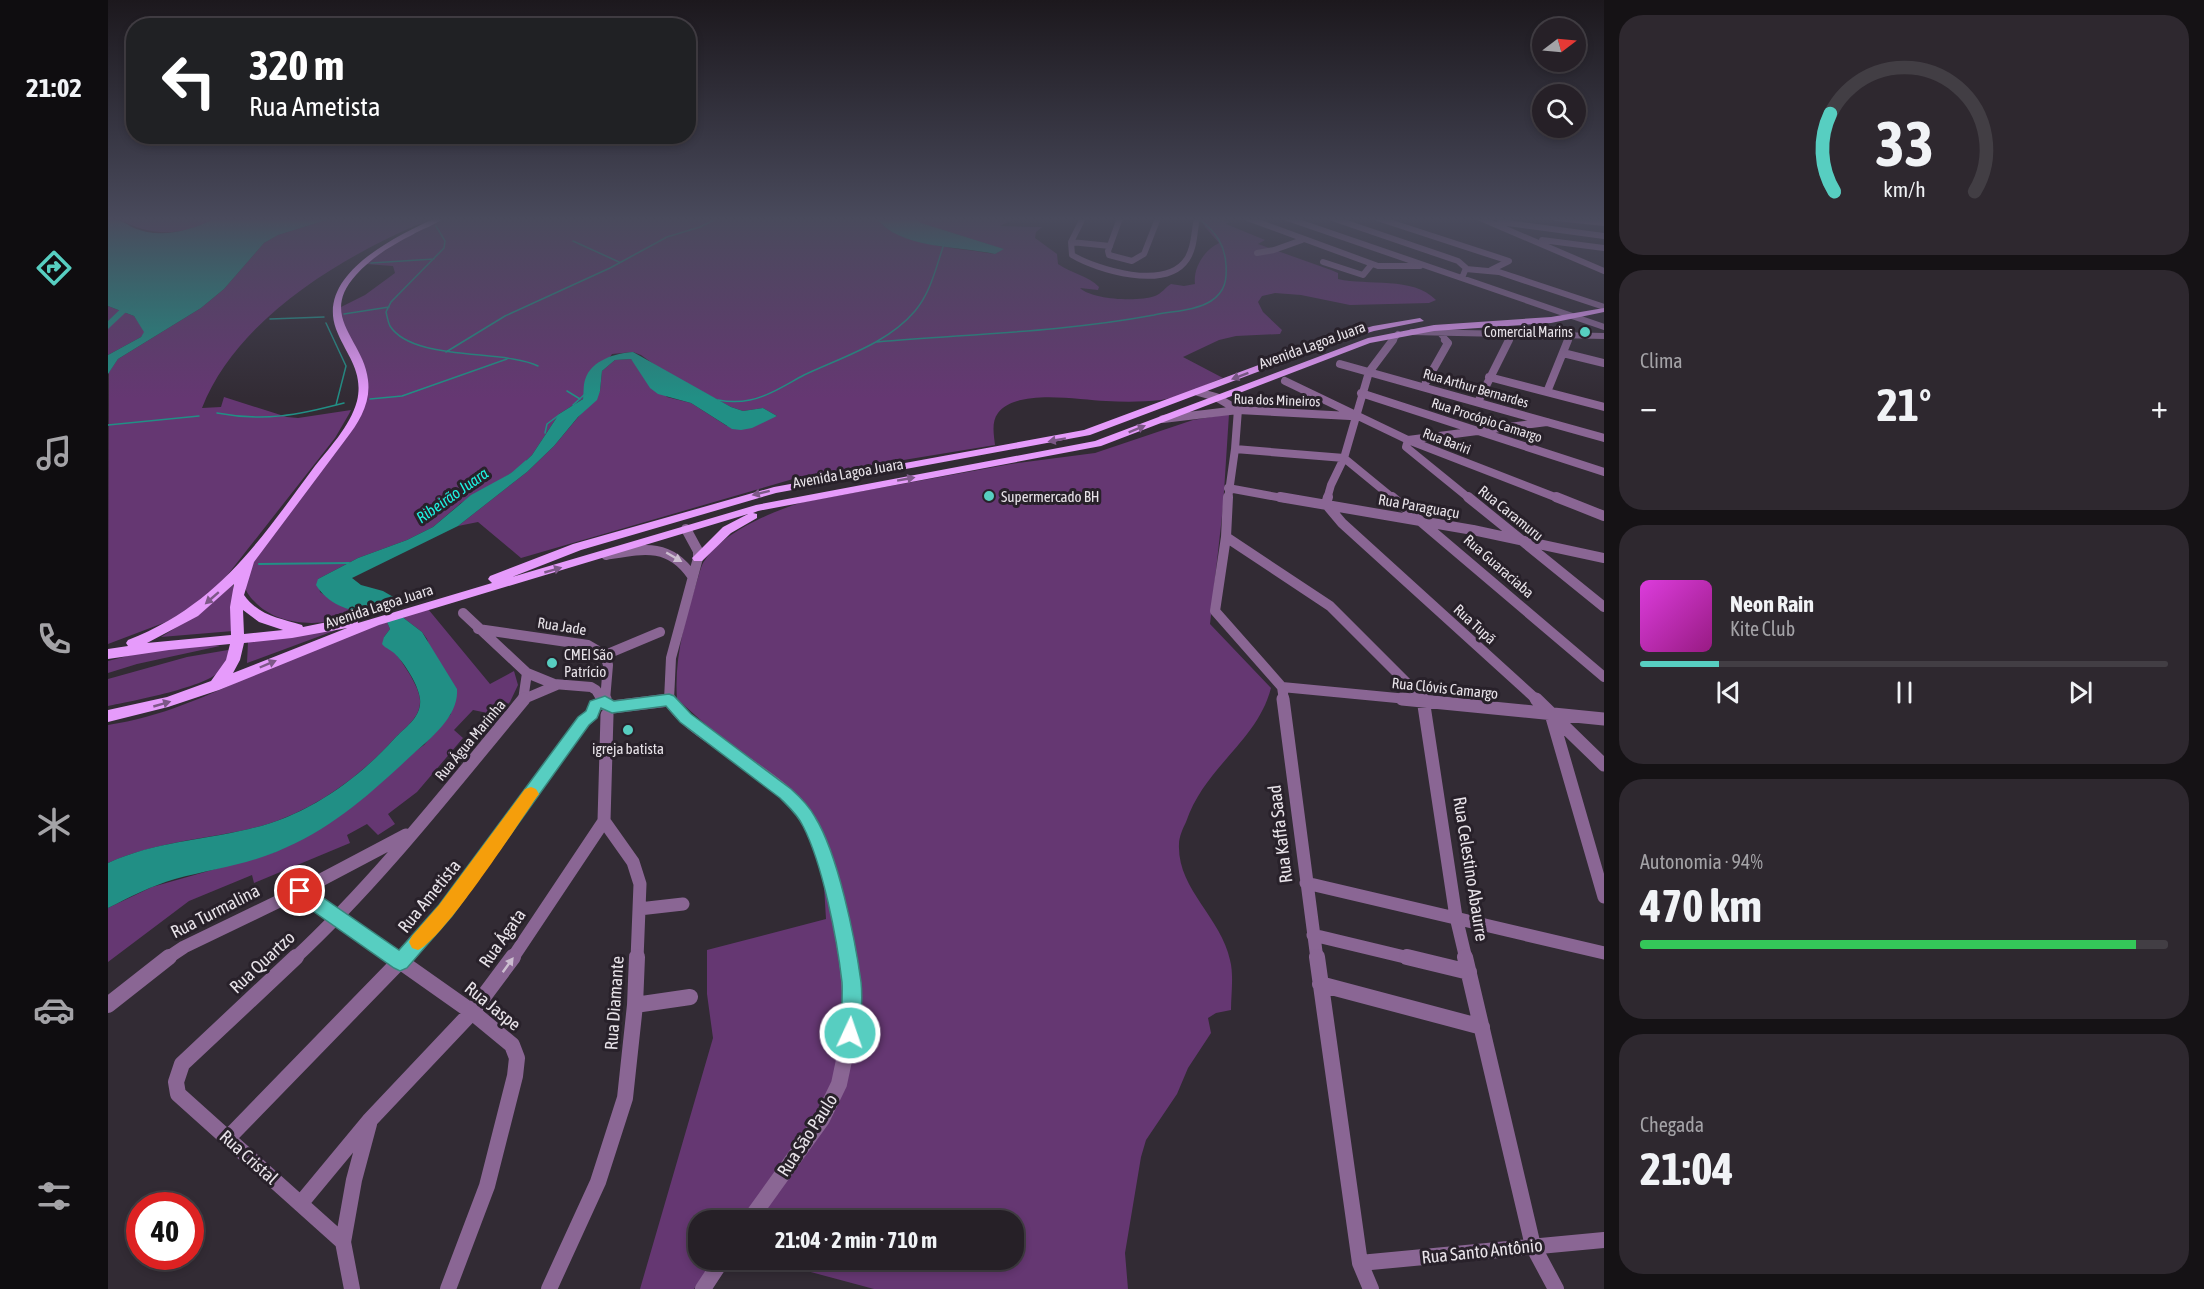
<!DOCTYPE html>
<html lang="pt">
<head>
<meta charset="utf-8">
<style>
	body { margin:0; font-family:"Asap Condensed",sans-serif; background:#2e282f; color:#f1f3f6; height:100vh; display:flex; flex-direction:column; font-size:22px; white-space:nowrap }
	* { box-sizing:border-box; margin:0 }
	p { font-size:20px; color:#a4a3a7 }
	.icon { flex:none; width:33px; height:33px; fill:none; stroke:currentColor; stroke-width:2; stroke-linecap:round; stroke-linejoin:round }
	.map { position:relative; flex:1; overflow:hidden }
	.panel { display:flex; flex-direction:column; gap:15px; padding:15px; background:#151215; width:600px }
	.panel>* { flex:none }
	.guide { position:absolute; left:18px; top:18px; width:570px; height:126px; border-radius:24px; box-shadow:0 3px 9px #0003,0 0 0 2px #423e44; background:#202124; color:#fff; overflow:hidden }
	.needle { width:39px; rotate:74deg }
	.controls { position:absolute; left:1424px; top:18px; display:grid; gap:12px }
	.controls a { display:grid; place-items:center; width:54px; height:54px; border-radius:50%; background:#262027; box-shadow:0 3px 9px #0003,0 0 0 2px #423e44; font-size:30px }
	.speed { position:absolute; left:18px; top:1192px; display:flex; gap:12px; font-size:30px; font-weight:700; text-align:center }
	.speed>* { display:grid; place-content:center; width:78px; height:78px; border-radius:50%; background:#262027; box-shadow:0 3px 9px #0003,0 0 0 2px #423e44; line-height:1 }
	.speed .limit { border:9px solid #d22; background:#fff; color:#111 }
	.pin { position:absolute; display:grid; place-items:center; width:51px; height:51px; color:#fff; margin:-26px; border:3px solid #fff; border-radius:50%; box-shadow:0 2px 6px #0007 }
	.me { position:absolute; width:66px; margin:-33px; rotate:3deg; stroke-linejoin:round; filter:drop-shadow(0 0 4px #0008) }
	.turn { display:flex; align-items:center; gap:21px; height:126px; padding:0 24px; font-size:27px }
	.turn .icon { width:78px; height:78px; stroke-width:2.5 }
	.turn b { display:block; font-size:42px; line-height:51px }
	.big { font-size:45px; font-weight:700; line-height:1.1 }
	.panel .widget { flex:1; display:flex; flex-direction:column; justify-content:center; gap:9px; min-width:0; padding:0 21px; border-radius:24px; background:#2e282f }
	.panel .dial { align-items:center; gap:0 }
	.dial svg { height:156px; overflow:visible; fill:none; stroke:#423e44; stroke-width:7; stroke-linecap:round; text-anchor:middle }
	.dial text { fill:#f1f3f6; stroke:none }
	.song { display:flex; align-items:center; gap:18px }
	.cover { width:72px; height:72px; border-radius:9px; background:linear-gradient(135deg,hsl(300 70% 55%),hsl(310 70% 35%)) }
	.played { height:6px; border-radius:3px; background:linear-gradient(90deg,#57cec1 15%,#423e44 15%) }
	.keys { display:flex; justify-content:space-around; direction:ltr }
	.heat { display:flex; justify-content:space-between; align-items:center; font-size:33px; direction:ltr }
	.charge { height:9px; border-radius:4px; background:linear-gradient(90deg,#34c759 94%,#423e44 0) }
	.trip { position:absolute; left:580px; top:1210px; width:336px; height:60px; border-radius:24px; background:#262027; box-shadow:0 3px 9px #0003,0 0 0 2px #423e44; font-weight:700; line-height:60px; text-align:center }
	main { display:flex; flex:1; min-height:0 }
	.menu { display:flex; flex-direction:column; width:108px; justify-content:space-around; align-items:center; background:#0f0d10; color:#a4a3a7 }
	.menu .icon { width:42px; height:42px }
	.menu .active { color:#57cec1 }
	.menu b { font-size:27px; color:#f1f3f6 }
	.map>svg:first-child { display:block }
	.green { fill:#653772 }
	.water { fill:#218f85 }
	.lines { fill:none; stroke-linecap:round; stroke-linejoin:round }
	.stream-far1 { stroke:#218f85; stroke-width:1.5 }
	.stream { stroke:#218f85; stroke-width:2 }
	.river { fill:#218f85; fill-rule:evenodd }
	.minor-far4 { stroke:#8a6694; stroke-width:6 }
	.minor-far3 { stroke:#8a6694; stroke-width:8 }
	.minor-far2 { stroke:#8a6694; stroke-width:10 }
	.minor-far1 { stroke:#8a6694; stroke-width:13 }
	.minor { stroke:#8a6694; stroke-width:16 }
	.major { fill:#e69bfb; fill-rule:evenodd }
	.oneway { fill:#7d5888 }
	.oneway2 { fill:#ccbed0 }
	.route { fill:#57cec1; stroke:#39867d; stroke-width:1.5 }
	.slow { fill:#f59e0b }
	.poi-dot { fill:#57cec1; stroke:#28212a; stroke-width:2 }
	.labels { text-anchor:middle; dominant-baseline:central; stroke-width:6; stroke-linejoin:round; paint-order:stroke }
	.far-poi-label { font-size:14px; fill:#e8e3e9; stroke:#28212a; text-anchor:end }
	.far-street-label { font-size:14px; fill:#e8e3e9; stroke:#28212a }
	.street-label { font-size:15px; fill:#e8e3e9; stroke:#28212a }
	.poi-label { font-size:15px; fill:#e8e3e9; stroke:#28212a; text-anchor:start }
	.water-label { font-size:16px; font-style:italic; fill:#1ef2e1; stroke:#28212a }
	.near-street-label { font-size:18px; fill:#e8e3e9; stroke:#28212a }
</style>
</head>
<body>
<main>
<nav class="menu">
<b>21:02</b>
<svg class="icon active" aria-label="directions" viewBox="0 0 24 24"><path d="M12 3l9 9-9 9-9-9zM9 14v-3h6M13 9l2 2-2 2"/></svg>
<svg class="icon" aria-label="music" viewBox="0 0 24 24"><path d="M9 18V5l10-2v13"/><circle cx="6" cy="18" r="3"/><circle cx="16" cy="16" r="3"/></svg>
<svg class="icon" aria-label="phone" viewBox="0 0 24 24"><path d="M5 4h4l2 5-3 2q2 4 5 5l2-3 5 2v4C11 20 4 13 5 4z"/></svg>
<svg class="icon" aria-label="climate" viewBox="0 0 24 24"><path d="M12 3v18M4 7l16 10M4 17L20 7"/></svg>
<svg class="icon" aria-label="car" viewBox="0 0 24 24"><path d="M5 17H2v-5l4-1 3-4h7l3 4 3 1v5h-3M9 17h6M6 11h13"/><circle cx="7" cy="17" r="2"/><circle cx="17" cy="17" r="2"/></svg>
<svg class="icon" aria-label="filters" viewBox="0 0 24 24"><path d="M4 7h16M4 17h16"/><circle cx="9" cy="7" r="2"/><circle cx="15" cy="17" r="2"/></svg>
</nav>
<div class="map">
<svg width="1496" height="1289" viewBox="0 0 1496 1289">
	<rect width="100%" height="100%" fill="#322b34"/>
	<!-- green -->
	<path class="green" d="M9,218H107C74,237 42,237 9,218Z
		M225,218H330L315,225L311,224C228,260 128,321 94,408L113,407L116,397L179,417L190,418L243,410L241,414L227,438L110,587L81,609L58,622L0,644L1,372L10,359L93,308L116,289L156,243L170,235Z
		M337,218H768C788,246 853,248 887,254L895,249L813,223L807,218H908L892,226L934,227L928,232L927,238L949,254L950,264C962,273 981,276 991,287L990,290L972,288C985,300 1030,302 1047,296C1053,294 1058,287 1063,284L1076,286L1087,284C1085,268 1096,250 1111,243L1097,227L1093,218H1108L1121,222L1118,224L1157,240L1150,244L1223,270L1230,273V279C1260,286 1305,276 1328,300L1321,303L1242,305L1193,295L1167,293L1154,296L1150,302L1155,312L1174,330L1172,334L1128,336L1111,340L1075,357L1115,378C1096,385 1073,397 1053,400C1035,402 1016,402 998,401C970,400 910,388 890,413C883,422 886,435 887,445L692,477L413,558L370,522L350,526L419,472L446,446L492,391L494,371L507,360L523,359L559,397L583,403L619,426L669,416L655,408L635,411L623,407L555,371L533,355L525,352L504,354L475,399L451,414L424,455L407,471L353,503L325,527L299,540L250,558L210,579L212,592C232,607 246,613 271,611C232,622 178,635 146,601C142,597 137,591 137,585C137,579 140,572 141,567L236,438L258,391L234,326L231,308L257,295L287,273L285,266L257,264L291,241Z
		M0,306L26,316L37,332L33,337L0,355Z
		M1121,414L1115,507L1102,624L1163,688C1149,742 1097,766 1078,822C1075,828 1071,837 1071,844C1069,889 1113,917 1122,960C1126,975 1123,994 1123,1010L1108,1013L1100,1018L1103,1033L1080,1068L1069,1094L1038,1140L1033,1157L1017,1253L1020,1289H766L658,1260H906V1221H591V1260H607L586,1289H532L605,1038L599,994V950L718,919L713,837L692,798L615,740L569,699C566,659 577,619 589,581C591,575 593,565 597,560C615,532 665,511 695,502L903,464L987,453L1085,420Z
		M125,585V631L53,637L96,610Z
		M320,609L382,684L406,671L410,685L402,702L389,715L365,710L346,730L355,738L309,792L280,814L287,824L270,835L259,824L239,835L242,843L146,883L144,875L81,901L0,962V908L44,887L167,852L316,745L343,714L319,639L314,632L293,616Z
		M279,622L282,629L276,637C286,652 311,682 312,700C313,718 296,728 285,740C248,781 196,817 141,829C92,840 47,842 0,863V725C84,713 156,664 235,636C249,631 264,627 279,622Z
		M231,629L139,663L140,642Z
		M100,645L112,646L29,664L0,673V661L35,652Z
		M120,650L122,652C120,657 118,664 114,669C101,687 24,701 0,706V679L79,657Z"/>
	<!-- water -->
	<path class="water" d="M0,218C11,218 16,223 26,228C51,239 84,231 107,218H225L170,235L156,243L116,289L93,308L10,359L0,374V355L33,337L36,332L26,316L0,306Z
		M768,218H807L813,223L896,249L887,254C851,246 791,249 768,218Z
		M525,352L623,407L635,411L655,408L669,416L644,428L633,430L624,429L583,403L550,394L542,388L523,359L507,360L494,371L492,391L489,400L470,417L446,446L419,472L350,526L244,578L253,585L275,591L294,602C287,604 284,608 277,610C252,616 222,608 208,585L210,579L250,558L299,540L325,527L363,495L407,471L424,455L451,414L475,399C476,393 475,386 477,380C483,360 508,353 525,352Z
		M293,616L314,632L349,689C351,716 323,738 305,754C261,795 224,829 168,852C136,865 101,870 67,879C43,886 22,897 0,908V863C49,841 91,841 141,829C197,817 248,781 286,739C297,727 314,717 312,699C311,686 297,664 288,655C284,650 278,649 274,644L276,637L282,629L279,622Z"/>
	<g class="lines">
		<!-- stream-far1 -->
		<path class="stream-far1" d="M328,226L337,241L336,248L283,302L278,312C279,316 280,322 282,326C305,362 397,349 430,366
			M465,241L511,262
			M263,263L326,259
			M236,314L281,307
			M162,319L216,317
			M218,323L238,366L228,405
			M769,342C861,334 955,332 1046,315C1064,311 1087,311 1103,301C1117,292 1119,280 1118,265C1117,245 1108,232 1092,220
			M338,352L397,316L502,268L559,237L592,227L610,218
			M459,391L472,399
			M262,399L294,396L399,359
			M610,400C621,402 632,402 642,400C661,396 679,384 696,375C734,357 779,344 807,311C823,292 828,267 836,244
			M465,405L477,394
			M109,413C156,422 190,415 236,403
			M0,425L91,416
			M437,433L439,424L451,415
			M402,475L418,461"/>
		<!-- stream -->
		<path class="stream" d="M151,564L241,563"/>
		<!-- river -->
		<path class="river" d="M25,297L32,299L0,329V321Z"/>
		<!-- minor-far4 -->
		<path class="minor-far4" d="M975,218L963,242L964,255C989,270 1058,291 1079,259C1087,247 1086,231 1089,218
			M1012,218L1000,251L1001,255L1024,261L1036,254L1050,218
			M1139,218L1270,266H1312
			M1179,218L1496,327
			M1224,218L1350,261L1358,268L1354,278
			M1269,218L1401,261L1383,270
			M1372,218L1496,271
			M1448,218L1496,223
			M1392,222L1496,236
			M1434,240L1496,248
			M963,242L1002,246
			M1149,253L1166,250L1194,240
			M1215,262L1255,275L1264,264
			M1358,269L1391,272L1496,307
			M1304,332L1496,336
			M1331,332L1339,341
			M1284,341L1290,334
			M1400,341L1403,335
			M1459,341L1462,335"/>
		<!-- minor-far3 -->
		<path class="minor-far3" d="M1455,353L1496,363
			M1232,364L1496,438
			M1381,377L1496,407
			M1177,381L1300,440L1452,499
			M1318,382L1340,343L1337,340
			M1090,392L1108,397L1130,410
			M1439,392L1460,340
			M1253,393L1496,472
			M1370,402L1401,340
			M1055,419L1130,410L1242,416
			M1127,449L1236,458L1286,499
			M1120,488L1180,499
			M1120,499L1127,449L1131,396
			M1219,499L1223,485L1236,458L1261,372L1285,340
			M1362,499L1298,447L1300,440L1439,422"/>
		<!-- minor-far2 -->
		<path class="minor-far2" d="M1120,497L1118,537L1107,611L1174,687L1176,700
			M1172,497L1365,530L1496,558
			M1220,497L1218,504L1234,523L1429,700
			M1284,497L1496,677
			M1360,497L1496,607
			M1448,497L1496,516
			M1118,537L1222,606L1316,700
			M498,555C534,549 561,542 584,576
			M355,613L419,673L415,700
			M370,629L480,645L497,655
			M497,655L552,632
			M497,655L500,665L497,700
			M419,673L446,684L483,687L488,690L494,700
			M1174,687L1310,700
			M416,699L449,685
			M557,700H561
			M561,700L563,658L590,558V551L578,529"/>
		<!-- minor-far1 -->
		<path class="minor-far1" d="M494,699L495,702
			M561,699C576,723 605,738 627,755C644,768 663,779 678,793C716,829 733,909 739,959
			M1175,699L1209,959
			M1294,699L1496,719
			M1315,699L1348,917L1358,959
			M1428,699L1496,765
			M497,702V699
			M504,707L561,700
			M1443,714L1496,897
			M499,715L496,821L525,862L532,884L529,959
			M1198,883L1496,953
			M192,891L288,959
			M531,909L575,904
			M1205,935L1305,959
			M58,959L76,947L192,891L298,835
			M186,959C271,880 342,788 416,699
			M295,959L338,911L476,721L484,714
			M404,959L496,821"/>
		<!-- minor -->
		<path class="minor" d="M188,957L74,1064L68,1082L70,1094L235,1242
			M286,957L364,1012L404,1045L409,1058L407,1076L379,1186L340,1289
			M1209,957L1252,1263L1263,1289
			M1299,957L1361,972
			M1357,957L1425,1246L1448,1289
			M1212,984L1374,1027
			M0,1005L61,957
			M527,1005L582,997
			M120,1138L296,957
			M193,1203L261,1121L364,1012L405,957
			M641,1221L714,1119L731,1084L742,1032L743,1005L739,957
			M1252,1263L1496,1240
			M244,1289L235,1242L246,1180L261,1124
			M441,1289L490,1182L517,1098L527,1005L529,957
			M595,1289L614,1260"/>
		<!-- major -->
		<path class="major" d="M328,218H336C327,225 314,229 304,235C284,245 263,258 248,275C210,317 256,340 260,380C263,403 251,422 238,439L146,562L136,595C151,616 171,618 194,625L195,627L244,617L249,619L250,623L384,583L380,579L382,576L465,544L666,487L976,430L1220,339L1265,326L1312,318L1316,321L1266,331L1226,343L982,435L668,493L473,550L404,577L648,505L987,441L1260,338L1326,325L1443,317L1496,308V312L1443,323L1326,331L1262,343L993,446L650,511L645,513L649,514V518L623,533L594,561H586L584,558L615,527L640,514L271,625L111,690L60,707L0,722V710L59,697L103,681L118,660L122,644L61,650L0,659V649L20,646L18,643L20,640C109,605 150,543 204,470C220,449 242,427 249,401C256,371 238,355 228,329C208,274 288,236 328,218ZM126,584L122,607L123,635L39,643L90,616ZM135,610L151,622L175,630L136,634ZM239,628L125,673L132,660L136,643L184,638Z"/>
	</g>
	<!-- one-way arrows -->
	<defs><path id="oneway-solid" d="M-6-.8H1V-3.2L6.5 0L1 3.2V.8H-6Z" transform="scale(1.5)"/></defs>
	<g class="oneway">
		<use href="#oneway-solid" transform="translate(1132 376) rotate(159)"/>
		<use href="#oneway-solid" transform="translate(1029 429) rotate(-22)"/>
		<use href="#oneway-solid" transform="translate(949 440) rotate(170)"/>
		<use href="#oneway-solid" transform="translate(798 479) rotate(-10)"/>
		<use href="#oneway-solid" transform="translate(653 493) rotate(166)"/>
		<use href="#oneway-solid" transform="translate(445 570) rotate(-16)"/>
		<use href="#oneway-solid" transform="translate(104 598) rotate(139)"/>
		<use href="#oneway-solid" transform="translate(160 664) rotate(-23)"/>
		<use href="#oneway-solid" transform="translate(54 704) rotate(-16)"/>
	</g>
	<g class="oneway2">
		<use href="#oneway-solid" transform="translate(566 557) rotate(30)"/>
		<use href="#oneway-solid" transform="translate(400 965) rotate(-54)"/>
	</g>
	<!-- sky -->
	<linearGradient id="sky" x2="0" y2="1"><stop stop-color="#1c181d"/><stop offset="0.55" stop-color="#494a5c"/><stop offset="1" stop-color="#494a5c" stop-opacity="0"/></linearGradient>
	<rect width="1496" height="398" fill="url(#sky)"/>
	<!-- route -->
	<path class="route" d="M561,694L566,696L583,714L683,789C692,797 701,806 707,817C730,854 747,938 753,982C755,999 753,1017 752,1033L749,1040L742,1043L735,1040L732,1033C733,1017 735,999 734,982C729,939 715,865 695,826C690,815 681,807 672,798L572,722L558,706L504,713L493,708L489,718L481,725L344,916L299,968L292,971L286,968L185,897L183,891L185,886L192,883L198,886L291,950L331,905L470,717L478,711L482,701L497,696L506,701Z"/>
	<!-- slow -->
	<path class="slow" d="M423,787L428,789L431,794L428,798C409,826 334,941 310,950L304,948L301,942L304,936L331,905L417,789Z"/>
	<!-- markers -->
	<g class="poi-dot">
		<circle cx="1477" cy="332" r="6"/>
		<circle cx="881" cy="496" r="6"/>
		<circle cx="444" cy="663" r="6"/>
		<circle cx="520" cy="730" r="6"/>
	</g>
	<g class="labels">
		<!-- far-poi labels -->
		<g class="far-poi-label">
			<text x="1465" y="332">Comercial Marins</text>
		</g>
		<!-- far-street labels -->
		<g class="far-street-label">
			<text transform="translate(1368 388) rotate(16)">Rua Arthur Bernardes</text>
			<text transform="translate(1169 400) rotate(2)">Rua dos Mineiros</text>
			<text transform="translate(1379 420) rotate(18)">Rua Procópio Camargo</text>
			<text transform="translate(1339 441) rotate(21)">Rua Bariri</text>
		</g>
		<!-- street labels -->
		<g class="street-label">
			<text transform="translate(1204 345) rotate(-20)">Avenida Lagoa Juara</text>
			<text transform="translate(740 473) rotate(-10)">Avenida Lagoa Juara</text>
			<text transform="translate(1311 506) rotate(10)">Rua Paraguaçu</text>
			<text transform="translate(1403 513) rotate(39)">Rua Caramuru</text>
			<text transform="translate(1391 566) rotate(41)">Rua Guaraciaba</text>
			<text transform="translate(271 606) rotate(-18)">Avenida Lagoa Juara</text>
			<text transform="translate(1367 624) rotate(42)">Rua Tupã</text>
			<text transform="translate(454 626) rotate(9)">Rua Jade</text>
			<text transform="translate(1337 688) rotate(6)">Rua Clóvis Camargo</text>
			<text transform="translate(362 740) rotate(-50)">Rua Água Marinha</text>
		</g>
		<!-- poi labels -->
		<g class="poi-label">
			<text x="893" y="496">Supermercado BH</text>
			<text x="456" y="654">CMEI São<tspan x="456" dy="17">Patrício</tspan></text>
			<text x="520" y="748" text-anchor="middle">igreja batista</text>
		</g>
		<!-- water labels -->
		<g class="water-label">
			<text transform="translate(344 495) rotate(-35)">Ribeirão Juara</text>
		</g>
		<!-- near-street labels -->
		<g class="near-street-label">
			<text transform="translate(1172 834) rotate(-97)">Rua Kaffa Saad</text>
			<text transform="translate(1363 869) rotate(81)">Rua Celestino Abaurre</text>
			<text transform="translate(321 896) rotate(-51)">Rua Ametista</text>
			<text transform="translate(107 911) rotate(-27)">Rua Turmalina</text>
			<text transform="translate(394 938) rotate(-55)">Rua Ágata</text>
			<text transform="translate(154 962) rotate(-43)">Rua Quartzo</text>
			<text transform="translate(506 1003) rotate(-86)">Rua Diamante</text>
			<text transform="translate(385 1006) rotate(39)">Rua Jaspe</text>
			<text transform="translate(699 1135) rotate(-57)">Rua São Paulo</text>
			<text transform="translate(141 1157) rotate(42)">Rua Cristal</text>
			<text transform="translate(1374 1251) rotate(-6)">Rua Santo Antônio</text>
		</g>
	</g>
</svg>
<div class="controls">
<a><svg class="needle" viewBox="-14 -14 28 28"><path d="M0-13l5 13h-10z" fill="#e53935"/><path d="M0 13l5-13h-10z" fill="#a4a3a7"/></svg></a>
<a><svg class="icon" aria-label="search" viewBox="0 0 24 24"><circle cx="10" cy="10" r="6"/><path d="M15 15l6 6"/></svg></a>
</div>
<div class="speed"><div class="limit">40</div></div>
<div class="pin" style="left:192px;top:891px;background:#d93025"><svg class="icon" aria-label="arrive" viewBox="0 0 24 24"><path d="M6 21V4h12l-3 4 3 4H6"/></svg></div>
<svg class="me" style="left:742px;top:1033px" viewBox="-20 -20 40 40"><circle r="17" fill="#57cec1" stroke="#fff" stroke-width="3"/><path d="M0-11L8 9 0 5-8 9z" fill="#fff"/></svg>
<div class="trip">21:04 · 2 min · 710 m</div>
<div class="guide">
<div class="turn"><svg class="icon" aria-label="left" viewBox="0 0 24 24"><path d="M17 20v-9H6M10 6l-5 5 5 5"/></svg><div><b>320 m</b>Rua Ametista</div></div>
</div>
</div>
<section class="panel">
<div class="widget dial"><svg viewBox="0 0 100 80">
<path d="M14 69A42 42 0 1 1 86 69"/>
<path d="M14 69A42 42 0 0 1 12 29" stroke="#57cec1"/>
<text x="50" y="56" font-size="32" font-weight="700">33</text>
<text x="50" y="72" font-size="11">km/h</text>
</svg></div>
<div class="widget"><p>Clima</p>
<div class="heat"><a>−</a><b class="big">21°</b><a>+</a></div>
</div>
<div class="widget">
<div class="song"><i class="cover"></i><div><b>Neon Rain</b><p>Kite Club</p></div></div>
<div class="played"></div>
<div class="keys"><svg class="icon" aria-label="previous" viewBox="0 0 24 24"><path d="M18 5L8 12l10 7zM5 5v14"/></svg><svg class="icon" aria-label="pause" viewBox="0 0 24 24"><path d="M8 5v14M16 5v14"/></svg><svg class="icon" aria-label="next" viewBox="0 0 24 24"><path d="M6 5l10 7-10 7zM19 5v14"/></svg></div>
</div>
<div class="widget"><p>Autonomia · 94%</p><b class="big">470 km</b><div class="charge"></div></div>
<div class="widget"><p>Chegada</p><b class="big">21:04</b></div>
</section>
</main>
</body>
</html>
